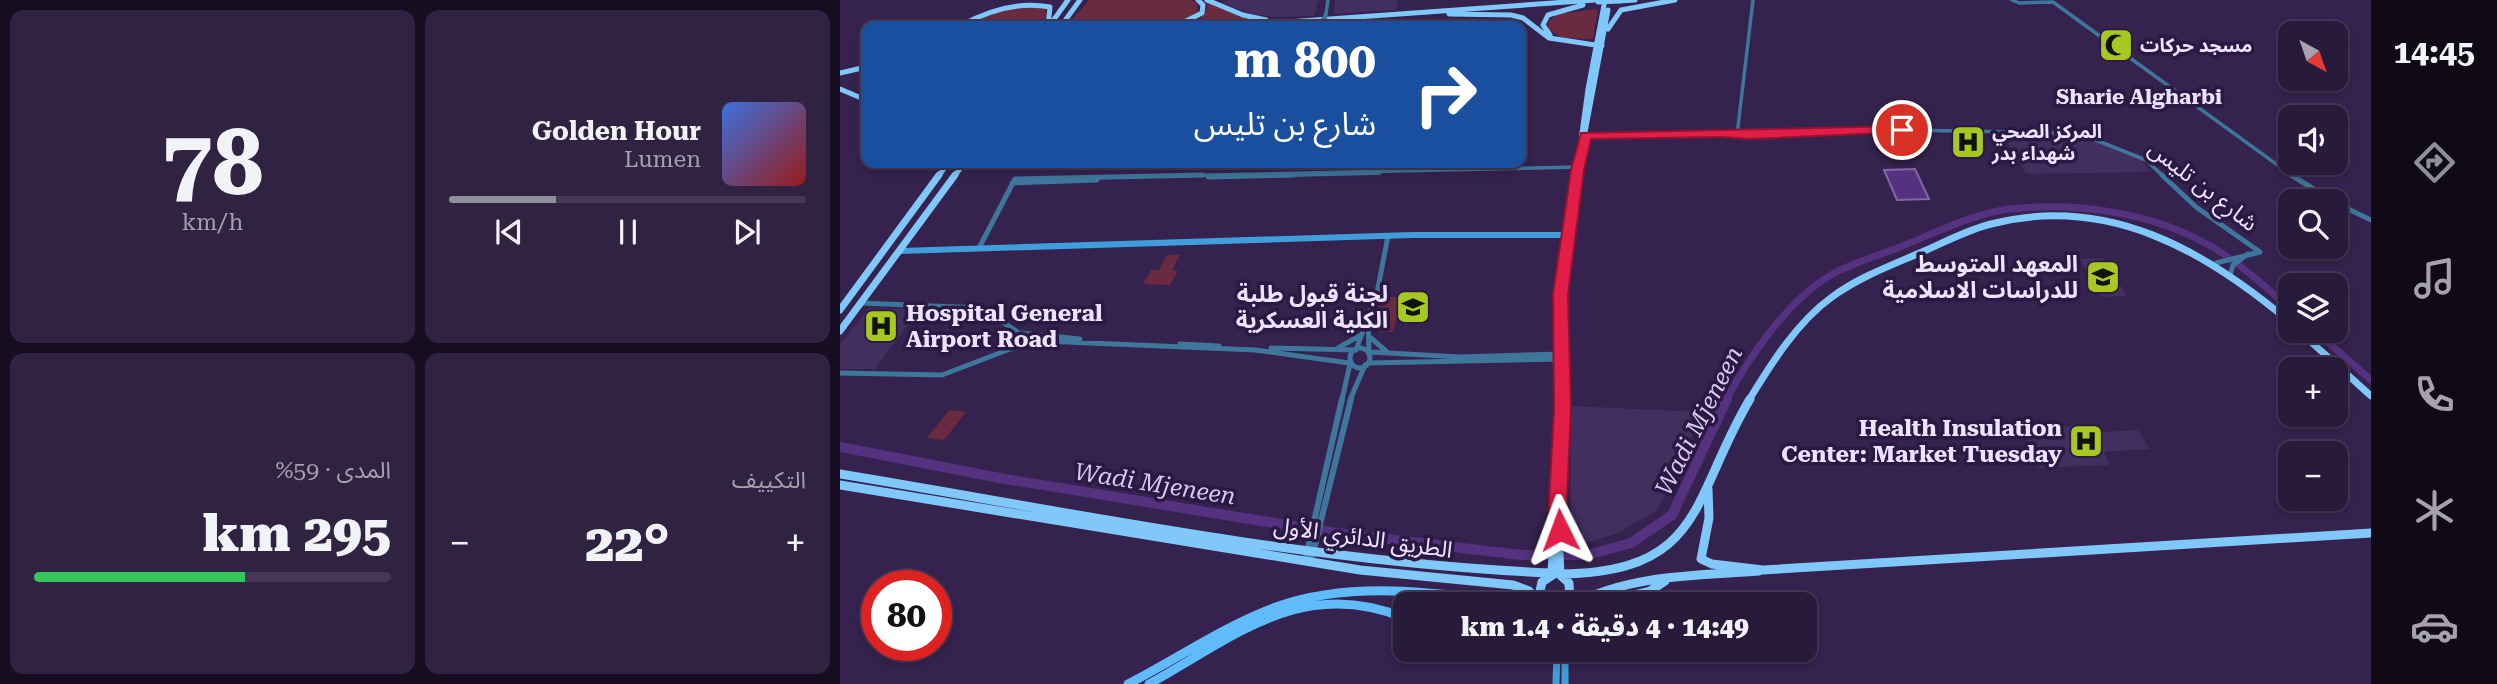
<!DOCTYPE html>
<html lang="ar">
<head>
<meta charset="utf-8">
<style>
	body { margin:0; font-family:"Roboto Serif","Noto Sans Arabic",serif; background:#302342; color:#f1f3f6; direction:rtl; height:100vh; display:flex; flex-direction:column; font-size:26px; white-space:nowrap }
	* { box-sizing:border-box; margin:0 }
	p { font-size:23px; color:#a5a1af }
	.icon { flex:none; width:38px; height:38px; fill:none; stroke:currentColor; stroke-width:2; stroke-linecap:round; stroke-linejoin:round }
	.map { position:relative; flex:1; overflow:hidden; direction:ltr }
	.panel { display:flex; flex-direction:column; gap:10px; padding:10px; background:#160e20; width:840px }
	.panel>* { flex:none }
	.guide { position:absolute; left:21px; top:21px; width:665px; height:147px; border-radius:14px; box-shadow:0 4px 10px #0003,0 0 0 2px #443854; direction:rtl; background:#1a4fa0; color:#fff; overflow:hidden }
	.needle { width:46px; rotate:140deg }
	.tools { position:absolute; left:1438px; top:21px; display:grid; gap:14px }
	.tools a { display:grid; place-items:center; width:70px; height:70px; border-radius:14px; background:#281a3a; box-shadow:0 4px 10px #0003,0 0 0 2px #443854; font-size:35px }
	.speed { position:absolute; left:21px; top:570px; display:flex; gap:14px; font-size:35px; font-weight:700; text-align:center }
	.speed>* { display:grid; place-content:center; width:91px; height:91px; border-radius:50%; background:#281a3a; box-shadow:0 4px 10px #0003,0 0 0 2px #443854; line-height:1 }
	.speed .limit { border:10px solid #d22; background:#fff; color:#111 }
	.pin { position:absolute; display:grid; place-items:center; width:60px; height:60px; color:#fff; margin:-30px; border:4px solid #fff; border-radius:50%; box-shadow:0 2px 7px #0007 }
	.me { position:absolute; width:77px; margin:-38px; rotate:357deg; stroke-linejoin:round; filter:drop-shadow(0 0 5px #0008) }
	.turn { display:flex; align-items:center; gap:24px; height:147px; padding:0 35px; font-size:32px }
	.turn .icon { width:91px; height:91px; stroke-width:2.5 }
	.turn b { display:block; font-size:49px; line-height:60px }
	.big { font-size:52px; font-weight:800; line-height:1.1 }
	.panel .widget { flex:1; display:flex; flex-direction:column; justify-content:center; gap:10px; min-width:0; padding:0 24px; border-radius:14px; background:#302342 }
	.panel .dial { align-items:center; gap:0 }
	.dial b { font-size:91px; line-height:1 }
	.song { display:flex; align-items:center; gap:21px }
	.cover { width:84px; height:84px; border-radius:10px; background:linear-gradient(135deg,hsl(220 70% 55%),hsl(0 70% 35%)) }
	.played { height:7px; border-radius:4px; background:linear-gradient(90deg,#8c9099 30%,#443854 30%) }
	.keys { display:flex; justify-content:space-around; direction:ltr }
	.heat { display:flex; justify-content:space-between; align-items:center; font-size:38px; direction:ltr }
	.charge { height:10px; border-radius:5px; background:linear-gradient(90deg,#34c759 59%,#443854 0) }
	.panel .tiles { flex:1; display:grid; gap:10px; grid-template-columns:repeat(2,1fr) }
	.trip { position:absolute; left:553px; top:592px; width:424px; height:70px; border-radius:14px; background:#281a3a; box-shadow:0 4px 10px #0003,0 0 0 2px #443854; font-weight:800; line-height:70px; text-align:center; direction:rtl }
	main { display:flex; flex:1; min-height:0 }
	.menu { display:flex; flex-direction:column; width:126px; justify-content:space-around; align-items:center; background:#100a17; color:#a5a1af }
	.menu .icon { width:49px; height:49px }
	.menu .selected { color:#8c9099 }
	.menu b { font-size:32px; color:#f1f3f6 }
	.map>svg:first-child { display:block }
	.built { fill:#422e5f }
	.green { fill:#6a2b40 }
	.water { fill:#55327f; stroke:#8267a5; stroke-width:2 }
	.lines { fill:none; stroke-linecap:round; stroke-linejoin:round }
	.river-far1 { stroke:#55327f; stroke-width:7 }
	.river { stroke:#55327f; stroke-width:10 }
	.tertiary-far2 { stroke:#3f769c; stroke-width:3.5 }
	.tertiary-far1 { stroke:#3f769c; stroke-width:5 }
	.tertiary { stroke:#3f769c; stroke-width:6 }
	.secondary-far1 { stroke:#409edc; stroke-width:6 }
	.secondary { stroke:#409edc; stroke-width:7 }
	.primary { stroke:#60bbfb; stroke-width:9 }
	.trunk-far2 { stroke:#80c7fa; stroke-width:5 }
	.trunk-far1 { stroke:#80c7fa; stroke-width:7 }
	.trunk { stroke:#80c7fa; stroke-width:9 }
	.tertiary-bridge { stroke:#3f769c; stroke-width:3.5 }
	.trunk-bridge { stroke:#80c7fa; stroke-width:5 }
	.route { fill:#e11d48; stroke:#92132f; stroke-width:2 }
	.labels { text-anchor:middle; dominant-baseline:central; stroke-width:7; stroke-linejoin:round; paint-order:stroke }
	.far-poi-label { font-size:19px; font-weight:bold; fill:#ece3ff; stroke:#2b1843; text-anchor:start }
	.far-quarter-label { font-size:21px; font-weight:bold; fill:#ece3ff; stroke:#2b1843 }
	.street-label { font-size:23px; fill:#ece3ff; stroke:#2b1843 }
	.poi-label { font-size:23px; font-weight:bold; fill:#ece3ff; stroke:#2b1843; text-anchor:end }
	.water-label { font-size:24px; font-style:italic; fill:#d9c9f5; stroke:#2b1843 }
</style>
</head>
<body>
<main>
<nav class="menu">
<b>14:45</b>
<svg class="icon selected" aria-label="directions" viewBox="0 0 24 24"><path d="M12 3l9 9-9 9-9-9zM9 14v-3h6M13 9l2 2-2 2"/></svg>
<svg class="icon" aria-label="music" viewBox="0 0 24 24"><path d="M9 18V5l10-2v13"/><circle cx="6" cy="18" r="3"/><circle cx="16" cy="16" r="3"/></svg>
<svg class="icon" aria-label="phone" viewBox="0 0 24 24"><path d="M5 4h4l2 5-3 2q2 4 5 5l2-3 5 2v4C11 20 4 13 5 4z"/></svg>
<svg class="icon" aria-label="climate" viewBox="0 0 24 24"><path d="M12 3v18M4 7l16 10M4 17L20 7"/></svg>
<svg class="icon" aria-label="car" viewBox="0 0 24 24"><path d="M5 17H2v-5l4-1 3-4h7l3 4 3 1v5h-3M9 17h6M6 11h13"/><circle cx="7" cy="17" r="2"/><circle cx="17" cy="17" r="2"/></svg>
</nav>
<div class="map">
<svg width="1531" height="684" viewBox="0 0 1531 684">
	<rect width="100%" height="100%" fill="#35224e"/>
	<!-- built -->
	<path class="built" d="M388,0H479L474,16L439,17L415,15L382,3Z
		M495,0H558L556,10L493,14Z
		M1163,134H1233L1251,139L1300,158L1311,172L1186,174Z
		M1263,258L1287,296L1262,297L1239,259Z
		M29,308L80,309L35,369H0V344Z
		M731,406L863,412L818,510L776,534L730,547Z
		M1257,425L1261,432L1298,430L1310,449L1264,452L1269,465L1199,468L1182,429Z"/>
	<!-- green -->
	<path class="green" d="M249,0H351L357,3L358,12C338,36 257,26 227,26Z
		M363,0L403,16L431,22L342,26L361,18L368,6Z
		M176,5L205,7L206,17L201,26H123Z
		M758,9L753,39L723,38L708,29L709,21L718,14Z
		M327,255H340L332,270L338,271L330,285L303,284L311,270H319Z
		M541,297H562L553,332H539L535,322Z
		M109,410L126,412L104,440L87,438Z"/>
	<!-- water -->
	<path class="water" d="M1075,169L1089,199L1057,200L1044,170Z"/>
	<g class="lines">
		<!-- river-far1 -->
		<path class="river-far1" d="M1475,331L1531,380
			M886,400C909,357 948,300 991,275C1013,262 1041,255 1065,245C1097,232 1135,213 1170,209C1234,202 1310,212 1367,244C1398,261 1424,286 1451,309"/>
		<!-- river -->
		<path class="river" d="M0,447L165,479L496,533L681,555H747L791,543L832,515L887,399"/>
		<!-- tertiary-far2 -->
		<path class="tertiary-far2" d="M1172,0L1179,3L1213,2L1454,177
			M486,14L488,0
			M741,135H910L1062,130L1238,133L1306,160L1324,177
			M897,135L913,0
			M281,177L738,167
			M379,177L540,173"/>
		<!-- tertiary-far1 -->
		<path class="tertiary-far1" d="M1322,175L1356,207L1420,252
			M1451,175L1493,201
			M368,177L454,175
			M172,183L257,180
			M1496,203L1531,220
			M139,248L175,179L363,175
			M1376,263L1420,252
			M1391,272L1393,265L1408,254
			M21,303L141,308L179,333L240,339
			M528,320L529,350
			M531,338L547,352
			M340,344L379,346
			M510 358a10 10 0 1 1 20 0a10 10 0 1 1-20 0Z
			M431,348L515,350
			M498,348L519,336
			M516,350L537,293L548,236
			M531,352L619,357L722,354
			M528,363L722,359
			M0,373L102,375L170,349L203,341L415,350L509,363
			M502,400L510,364
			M510,400L525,365"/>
		<!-- tertiary -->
		<path class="tertiary" d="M465,561L502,399
			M471,561L511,399"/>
		<!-- secondary-far1 -->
		<path class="secondary-far1" d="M60,251L572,235H728"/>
		<!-- secondary -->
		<path class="secondary" d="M725,651V684
			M716,684L717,649"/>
		<!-- primary -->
		<path class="primary" d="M288,684C337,659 384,626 436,607C518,577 612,596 697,604
			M309,684C396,636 462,576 565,618"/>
		<!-- trunk-far2 -->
		<path class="trunk-far2" d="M367,0L403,15L426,20
			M779,1L795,0
			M609,14L671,15L683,18L709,38L762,46
			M210,25L228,0
			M120,26C147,11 179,1 210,7L208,26
			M221,26L240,0
			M336,26L362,13L363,5L358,0
			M390,26L755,0
			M768,29L781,10L835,0
			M710,35L703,25L708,15L743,5
			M0,73L26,67
			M0,89L26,100
			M743,143L768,10
			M98,177L108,163
			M114,177L124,163
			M736,177L748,89L765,0"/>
		<!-- trunk-far1 -->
		<path class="trunk-far1" d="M0,310L99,175
			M0,331L115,175
			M1459,331L1531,396
			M722,400L721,294L737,175
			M909,400C931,364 957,322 992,297C1019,277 1052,265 1082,252C1105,242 1127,230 1151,224C1267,194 1365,250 1451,323"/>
		<!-- trunk -->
		<path class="trunk" d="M0,474C236,513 472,563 711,573
			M0,485L520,570L673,585L689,591L698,602
			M868,489L869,518L861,559L872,564L923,570L1531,533
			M717,519L720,573
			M712,572L722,399
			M721,574C865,572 851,498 910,399
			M698,600L702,582L717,572L729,583L730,604
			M683,603L688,600L689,591
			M735,604C791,574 857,576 919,571
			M756,604L810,591L825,581
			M725,654L727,649"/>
		<!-- tertiary-bridge -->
		<path class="tertiary-bridge" d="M479,26L486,14
			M484,26L486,14"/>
		<!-- trunk-bridge -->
		<path class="trunk-bridge" d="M758,2L779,1"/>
	</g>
	<!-- route -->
	<path class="route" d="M1062,126L1068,130L1066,132L910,139L881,137L751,139L744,170L728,294L731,410L726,519L729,530L726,536L720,538L713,536L708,519L714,410L713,294L731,170L741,133Z"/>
	<!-- icons -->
	<defs>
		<g id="mosque-square" transform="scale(1.75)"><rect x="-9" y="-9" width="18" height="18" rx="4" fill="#a6c820" stroke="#2b1843"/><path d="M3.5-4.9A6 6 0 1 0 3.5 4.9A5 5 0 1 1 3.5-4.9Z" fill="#111"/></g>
		<g id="hospital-square" transform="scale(1.75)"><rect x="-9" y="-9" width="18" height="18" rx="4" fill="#a6c820" stroke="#2b1843"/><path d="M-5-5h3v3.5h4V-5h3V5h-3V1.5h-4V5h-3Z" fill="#111"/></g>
		<g id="university-square" transform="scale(1.75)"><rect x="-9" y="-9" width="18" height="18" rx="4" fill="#a6c820" stroke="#2b1843"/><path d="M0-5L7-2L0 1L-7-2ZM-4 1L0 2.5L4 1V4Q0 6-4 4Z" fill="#111"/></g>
	</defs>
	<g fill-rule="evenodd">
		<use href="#mosque-square" x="1276" y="45"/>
		<use href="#hospital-square" x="1128" y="142"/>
		<use href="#university-square" x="1263" y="277"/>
		<use href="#university-square" x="573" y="307"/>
		<use href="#hospital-square" x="41" y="326"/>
		<use href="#hospital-square" x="1246" y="441"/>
	</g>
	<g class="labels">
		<!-- far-poi labels -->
		<g class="far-poi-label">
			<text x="1300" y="45">مسجد حركات</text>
			<text x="1152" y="131">المركز الصحي<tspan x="1152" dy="22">شهداء بدر</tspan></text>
		</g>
		<!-- far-quarter labels -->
		<g class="far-quarter-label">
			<text x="1299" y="97">Sharie Algharbi</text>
		</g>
		<!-- street labels -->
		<g class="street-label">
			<text transform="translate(1363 186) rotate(38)">شارع بن تليس</text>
			<text transform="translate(523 538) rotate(8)">الطريق الدائري الأول</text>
		</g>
		<!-- poi labels -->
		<g class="poi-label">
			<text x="1238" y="264">المعهد المتوسط<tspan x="1238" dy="26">للدراسات الاسلامية</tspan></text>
			<text x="548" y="294">لجنة قبول طلبة<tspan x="548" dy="26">الكلية العسكرية</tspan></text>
			<text x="66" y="313" text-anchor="start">Hospital General<tspan x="66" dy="26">Airport Road</tspan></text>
			<text x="1222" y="428">Health Insulation<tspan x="1222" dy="26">Center: Market Tuesday</tspan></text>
		</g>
		<!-- water labels -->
		<g class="water-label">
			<text transform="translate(859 421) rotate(-63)">Wadi Mjeneen</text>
			<text transform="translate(315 484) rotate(9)">Wadi Mjeneen</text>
		</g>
	</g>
</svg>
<div class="tools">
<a><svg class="needle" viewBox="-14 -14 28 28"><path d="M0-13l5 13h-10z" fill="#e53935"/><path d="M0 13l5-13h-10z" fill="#a5a1af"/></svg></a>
<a><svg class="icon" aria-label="sound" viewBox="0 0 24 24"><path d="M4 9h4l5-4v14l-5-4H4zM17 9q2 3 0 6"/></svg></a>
<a><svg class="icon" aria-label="search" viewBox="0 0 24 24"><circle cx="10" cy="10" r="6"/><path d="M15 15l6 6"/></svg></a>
<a><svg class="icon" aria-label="layers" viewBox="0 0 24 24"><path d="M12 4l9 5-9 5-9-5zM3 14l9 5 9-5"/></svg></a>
<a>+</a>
<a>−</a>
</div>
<div class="speed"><div class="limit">80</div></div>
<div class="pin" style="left:1062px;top:130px;background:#d93025"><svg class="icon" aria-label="arrive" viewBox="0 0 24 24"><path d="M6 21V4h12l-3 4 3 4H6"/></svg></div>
<svg class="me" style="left:720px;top:530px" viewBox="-20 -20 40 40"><path d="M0-17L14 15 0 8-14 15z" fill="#e11d48" stroke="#fff" stroke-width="4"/></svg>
<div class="trip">14:49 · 4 دقيقة · 1.4 km</div>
<div class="guide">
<div class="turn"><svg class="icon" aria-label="right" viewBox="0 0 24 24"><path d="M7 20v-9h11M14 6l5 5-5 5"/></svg><div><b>800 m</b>شارع بن تليس</div></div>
</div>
</div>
<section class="panel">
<div class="tiles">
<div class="widget">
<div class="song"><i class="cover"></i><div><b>Golden Hour</b><p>Lumen</p></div></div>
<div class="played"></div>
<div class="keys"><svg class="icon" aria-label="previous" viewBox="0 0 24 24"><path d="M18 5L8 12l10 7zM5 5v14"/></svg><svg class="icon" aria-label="pause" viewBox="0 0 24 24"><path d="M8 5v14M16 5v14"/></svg><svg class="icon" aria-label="next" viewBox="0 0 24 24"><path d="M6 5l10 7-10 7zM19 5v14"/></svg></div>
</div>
<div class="widget dial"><b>78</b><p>km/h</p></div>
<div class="widget"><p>التكييف</p>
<div class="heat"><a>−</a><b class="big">22°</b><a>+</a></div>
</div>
<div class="widget"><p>المدى · 59%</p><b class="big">295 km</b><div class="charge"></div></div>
</div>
</section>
</main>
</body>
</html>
